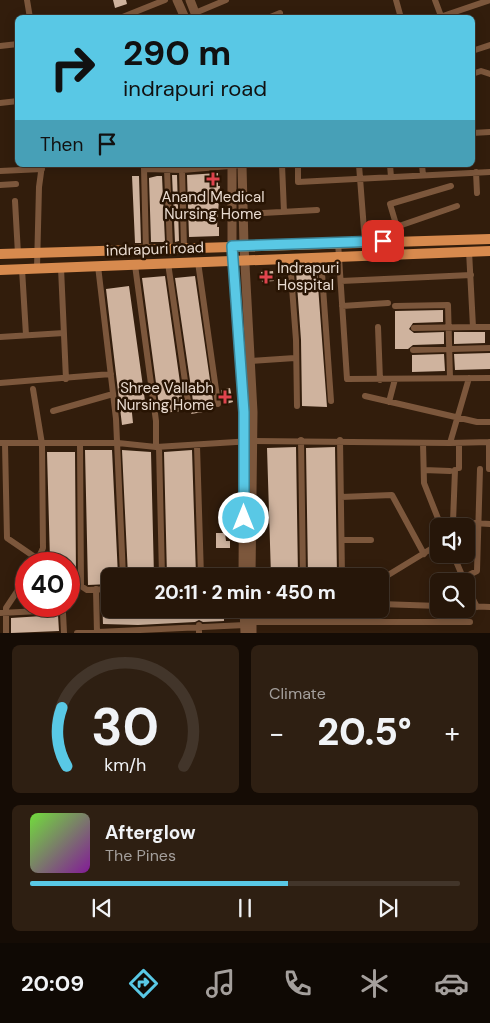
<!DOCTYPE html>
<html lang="en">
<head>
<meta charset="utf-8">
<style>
	body { margin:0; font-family:"DM Sans",sans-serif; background:#2e1f12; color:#f1f3f6; height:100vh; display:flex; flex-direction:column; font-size:19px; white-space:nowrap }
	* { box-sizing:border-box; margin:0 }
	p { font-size:16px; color:#a49f9c }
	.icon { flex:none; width:28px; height:28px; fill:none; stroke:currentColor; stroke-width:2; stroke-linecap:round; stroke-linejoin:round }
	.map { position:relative; height:633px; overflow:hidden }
	.details { display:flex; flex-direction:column; gap:12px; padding:12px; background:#150c05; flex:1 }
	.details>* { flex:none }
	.banner { position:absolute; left:15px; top:15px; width:460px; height:152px; border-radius:8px; box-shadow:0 2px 12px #0003,0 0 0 1px #42352a; background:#59c8e5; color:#111; overflow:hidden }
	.tools { position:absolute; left:430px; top:518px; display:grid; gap:10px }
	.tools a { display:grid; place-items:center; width:45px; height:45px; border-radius:8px; background:#261609; box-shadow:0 2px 12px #0003,0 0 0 1px #42352a; font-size:25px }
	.speed { position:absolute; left:15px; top:552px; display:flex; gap:10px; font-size:25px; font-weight:700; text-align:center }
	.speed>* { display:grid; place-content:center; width:65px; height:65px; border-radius:50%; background:#261609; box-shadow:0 2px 12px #0003,0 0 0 1px #42352a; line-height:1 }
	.speed .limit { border:8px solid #d22; background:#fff; color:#111 }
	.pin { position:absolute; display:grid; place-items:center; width:42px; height:42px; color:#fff; margin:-21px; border-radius:10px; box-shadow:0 2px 8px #0006 }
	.me { position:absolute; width:55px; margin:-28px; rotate:0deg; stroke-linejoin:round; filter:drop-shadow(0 0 4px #0008) }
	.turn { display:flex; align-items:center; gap:18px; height:105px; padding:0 25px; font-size:22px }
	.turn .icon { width:65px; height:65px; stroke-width:2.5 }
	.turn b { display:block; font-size:35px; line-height:42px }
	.then { display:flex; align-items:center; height:48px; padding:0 25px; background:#0003; gap:10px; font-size:19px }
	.big { font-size:38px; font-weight:800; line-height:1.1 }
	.details .card { flex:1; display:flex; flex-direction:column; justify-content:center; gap:8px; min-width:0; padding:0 18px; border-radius:8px; background:#2e1f12 }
	.details .dial { align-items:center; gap:0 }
	.dial svg { height:130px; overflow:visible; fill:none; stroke:#42352a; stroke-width:7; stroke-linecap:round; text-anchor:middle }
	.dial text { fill:#f1f3f6; stroke:none }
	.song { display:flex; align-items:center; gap:15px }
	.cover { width:60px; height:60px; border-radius:8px; background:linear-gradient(135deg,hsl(100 70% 55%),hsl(290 70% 35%)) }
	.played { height:5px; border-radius:2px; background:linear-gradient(90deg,#59c8e5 60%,#42352a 60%) }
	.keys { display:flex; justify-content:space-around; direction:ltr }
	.heat { display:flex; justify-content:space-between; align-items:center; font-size:28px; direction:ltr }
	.details .tiles { flex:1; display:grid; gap:12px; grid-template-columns:1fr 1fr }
	.card:last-child { grid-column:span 2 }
	.trip { position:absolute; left:101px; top:568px; width:288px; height:50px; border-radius:8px; background:#261609; box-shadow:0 2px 12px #0003,0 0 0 1px #42352a; font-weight:800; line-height:50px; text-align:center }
	.tab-bar { display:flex; height:80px; justify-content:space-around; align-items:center; background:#0f0904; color:#a49f9c }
	.tab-bar .icon { width:35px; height:35px }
	.tab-bar .selected { color:#59c8e5 }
	.tab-bar b { font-size:22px; color:#f1f3f6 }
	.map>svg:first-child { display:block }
	.building { fill:#cfb39e }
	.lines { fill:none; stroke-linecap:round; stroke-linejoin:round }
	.minor { stroke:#7c573c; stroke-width:6 }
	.tertiary { stroke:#7c573c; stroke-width:9 }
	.primary { stroke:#d78a4e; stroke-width:10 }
	.route-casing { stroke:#3a8295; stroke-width:12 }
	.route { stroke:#59c8e5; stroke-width:9 }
	.health-dot { fill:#e0444e; stroke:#281403; stroke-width:2 }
	.labels { text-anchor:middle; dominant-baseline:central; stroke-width:5; stroke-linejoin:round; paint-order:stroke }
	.poi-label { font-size:15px; fill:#e9dbd0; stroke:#281403 }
	.street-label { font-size:15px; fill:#e9dbd0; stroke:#281403 }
</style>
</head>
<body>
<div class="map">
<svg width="490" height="633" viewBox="0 0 490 633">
	<rect width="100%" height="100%" fill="#321d0c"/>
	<!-- building -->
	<path class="building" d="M113,0H126L127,4L115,8Z
		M218,173V186H220L217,227H219V236L189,237L187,175Z
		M172,175H177L179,241L175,242Z
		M132,176H139L141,243H135Z
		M157,176H162L165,242H151L149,178Z
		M273,271L274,281L262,282L261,272Z
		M296,271L317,272L327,407L302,406L301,340Z
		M165,276L184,411L160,413L142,278Z
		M195,276L213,401L203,403V412L191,414L194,408L175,278Z
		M129,286L145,401L131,403L133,423L122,425L106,289Z
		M443,310V322L413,323L409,329L414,333L444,332V344L413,345L408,349H395V311Z
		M454,332H485V343L454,344Z
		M490,353V369L455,370L454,354Z
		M444,354L445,371L412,372V355Z
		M230,388L233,402L223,405L221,390Z
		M296,447L298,576H271L267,448Z
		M335,447L337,576H308L306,448Z
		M85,450H112L118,576H110V584L88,585Z
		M122,450L151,452L154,576H128Z
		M192,450L196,576H167L164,452Z
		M47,452H75L76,574L69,573L67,560H50Z
		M216,533H225L226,541H230V548H216Z
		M110,596V609L154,611L224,609V621L203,622L199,620L195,622L138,625L103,624L102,597Z
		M58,615L59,631L11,633V618Z"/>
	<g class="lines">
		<!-- minor -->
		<path class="minor" d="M27,0L30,18
			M396,0L401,18
			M435,0L441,16
			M195,13L226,0
			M120,18L165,0
			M268,18L280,13
			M437,18L490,0
			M0,46L18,44
			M472,51L490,45
			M472,74L481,71L490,74
			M0,103L18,101
			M472,133L490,132
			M142,165L146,169L182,170L242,165
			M282,165L284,212
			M298,165V182L490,172
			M359,165L366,256
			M390,165L391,177
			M422,165L423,175
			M144,168L146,250
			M167,169L170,249
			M182,170L184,248
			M0,171L42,169
			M476,172L477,193
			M0,185L16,184
			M15,201L18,254
			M243,214L317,210
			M396,227L457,206
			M401,241L390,204L451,186
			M338,242L347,379L490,378
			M469,251L473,327H490
			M321,259L331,401
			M290,261L296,340L297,406
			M198,262L218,404
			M168,263L189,409
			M135,265L156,421V447
			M98,266L116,419L123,576
			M37,268L39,187L42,165
			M61,268L66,379
			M22,269L26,335
			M341,281L471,275
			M342,306L388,303
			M395,306L448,305L450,378
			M378,327L380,380
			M414,328L473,327
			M0,337L64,333
			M413,350L490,348
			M251,361L295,358
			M0,383L111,374
			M33,389L42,444L43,548L36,564
			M365,396L477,422H490
			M389,402L395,379
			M53,411L113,394
			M301,440L303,576
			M340,440L342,576
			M0,443H118L156,447L252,441L450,443L490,442
			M423,443L424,483L441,526
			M450,443L469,378
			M459,443V468
			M5,444L7,538L45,564
			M80,444L81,586
			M197,446L201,576
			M159,447L162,576
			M489,469V442
			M424,470L450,471
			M341,497L392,495L424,554
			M439,521L490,524
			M453,522L455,470
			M342,540H371
			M453,554L464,580
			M69,578L87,590L110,589
			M463,578L477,571L480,469
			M380,580L439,544
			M466,585L477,607
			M96,589L97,633
			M380,604L439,606
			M466,606L490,607
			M0,613L60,610L63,613L64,633
			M252,622H470
			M199,625V633
			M6,633V608L26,578
			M77,633L245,625"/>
		<!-- tertiary -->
		<path class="tertiary" d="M177,0L185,18
			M190,0L197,18
			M232,165V247L244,412L243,576
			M242,165L244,246L253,412L251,576
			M244,609L245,633
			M252,609V633"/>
		<!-- primary -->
		<path class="primary" d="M0,254L490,239
			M0,270L490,251"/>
	</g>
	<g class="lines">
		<!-- route casing -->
		<g class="route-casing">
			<path id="route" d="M244,518V412L232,246L383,241"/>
		</g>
		<!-- route -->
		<use href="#route" class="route"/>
	</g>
	<!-- markers -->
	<g class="health-dot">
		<path d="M210.5 171.5h5v5h5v5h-5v5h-5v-5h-5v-5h5z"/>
		<path d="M263.5 269.5h5v5h5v5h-5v5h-5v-5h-5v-5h5z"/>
		<path d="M222.5 389.5h5v5h5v5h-5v5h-5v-5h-5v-5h5z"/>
	</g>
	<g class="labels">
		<!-- poi labels -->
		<g class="poi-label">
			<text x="213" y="197">Anand Medical<tspan x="213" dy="17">Nursing Home</tspan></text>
			<text x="277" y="268" text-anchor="start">Indrapuri<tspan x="277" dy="17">Hospital</tspan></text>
			<text x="214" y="388" text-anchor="end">Shree Vallabh<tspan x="214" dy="17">Nursing Home</tspan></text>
		</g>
		<!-- street labels -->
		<g class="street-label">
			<text transform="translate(155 249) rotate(-2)">indrapuri road</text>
		</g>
	</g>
</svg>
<div class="tools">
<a><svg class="icon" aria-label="sound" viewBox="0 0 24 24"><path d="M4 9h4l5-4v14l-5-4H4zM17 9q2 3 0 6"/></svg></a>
<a><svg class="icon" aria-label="search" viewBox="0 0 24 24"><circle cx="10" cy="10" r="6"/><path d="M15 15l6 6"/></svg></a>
</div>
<div class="speed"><div class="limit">40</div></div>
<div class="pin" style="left:383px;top:241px;background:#d93025"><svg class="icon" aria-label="arrive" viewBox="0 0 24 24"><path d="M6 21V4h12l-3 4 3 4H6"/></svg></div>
<svg class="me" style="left:244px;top:518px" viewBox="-20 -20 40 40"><circle r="17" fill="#59c8e5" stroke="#fff" stroke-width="3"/><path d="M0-11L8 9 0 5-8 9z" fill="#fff"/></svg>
<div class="trip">20:11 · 2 min · 450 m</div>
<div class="banner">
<div class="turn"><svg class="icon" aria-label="right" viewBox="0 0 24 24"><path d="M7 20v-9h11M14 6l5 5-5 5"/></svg><div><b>290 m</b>indrapuri road</div></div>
<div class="then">Then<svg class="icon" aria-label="arrive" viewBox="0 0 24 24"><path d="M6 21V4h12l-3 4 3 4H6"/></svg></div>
</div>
</div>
<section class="details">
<div class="tiles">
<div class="card dial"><svg viewBox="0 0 100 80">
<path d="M14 69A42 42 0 1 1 86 69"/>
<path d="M14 69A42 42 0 0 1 11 33" stroke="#59c8e5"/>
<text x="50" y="56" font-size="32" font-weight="700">30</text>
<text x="50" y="72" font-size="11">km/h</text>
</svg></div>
<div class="card"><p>Climate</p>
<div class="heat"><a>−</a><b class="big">20.5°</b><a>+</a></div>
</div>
<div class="card">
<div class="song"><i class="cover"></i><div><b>Afterglow</b><p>The Pines</p></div></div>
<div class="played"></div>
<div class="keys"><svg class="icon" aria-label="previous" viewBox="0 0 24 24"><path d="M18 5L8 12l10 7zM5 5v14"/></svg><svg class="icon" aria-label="pause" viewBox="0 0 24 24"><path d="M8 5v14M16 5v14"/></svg><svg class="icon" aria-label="next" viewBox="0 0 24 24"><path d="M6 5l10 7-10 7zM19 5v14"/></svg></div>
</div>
</div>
</section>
<nav class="tab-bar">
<b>20:09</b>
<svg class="icon selected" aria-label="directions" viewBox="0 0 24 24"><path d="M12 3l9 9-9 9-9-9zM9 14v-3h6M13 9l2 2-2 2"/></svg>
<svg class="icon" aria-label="music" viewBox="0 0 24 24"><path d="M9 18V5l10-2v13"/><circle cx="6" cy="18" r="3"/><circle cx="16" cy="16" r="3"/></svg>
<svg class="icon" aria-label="phone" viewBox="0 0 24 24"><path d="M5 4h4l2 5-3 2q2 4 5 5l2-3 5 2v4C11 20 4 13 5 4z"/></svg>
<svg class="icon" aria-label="climate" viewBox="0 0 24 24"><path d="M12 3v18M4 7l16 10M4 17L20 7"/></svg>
<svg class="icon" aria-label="car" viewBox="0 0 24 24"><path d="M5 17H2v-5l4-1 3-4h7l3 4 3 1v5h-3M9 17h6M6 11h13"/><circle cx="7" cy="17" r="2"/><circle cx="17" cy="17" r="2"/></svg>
</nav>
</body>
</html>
